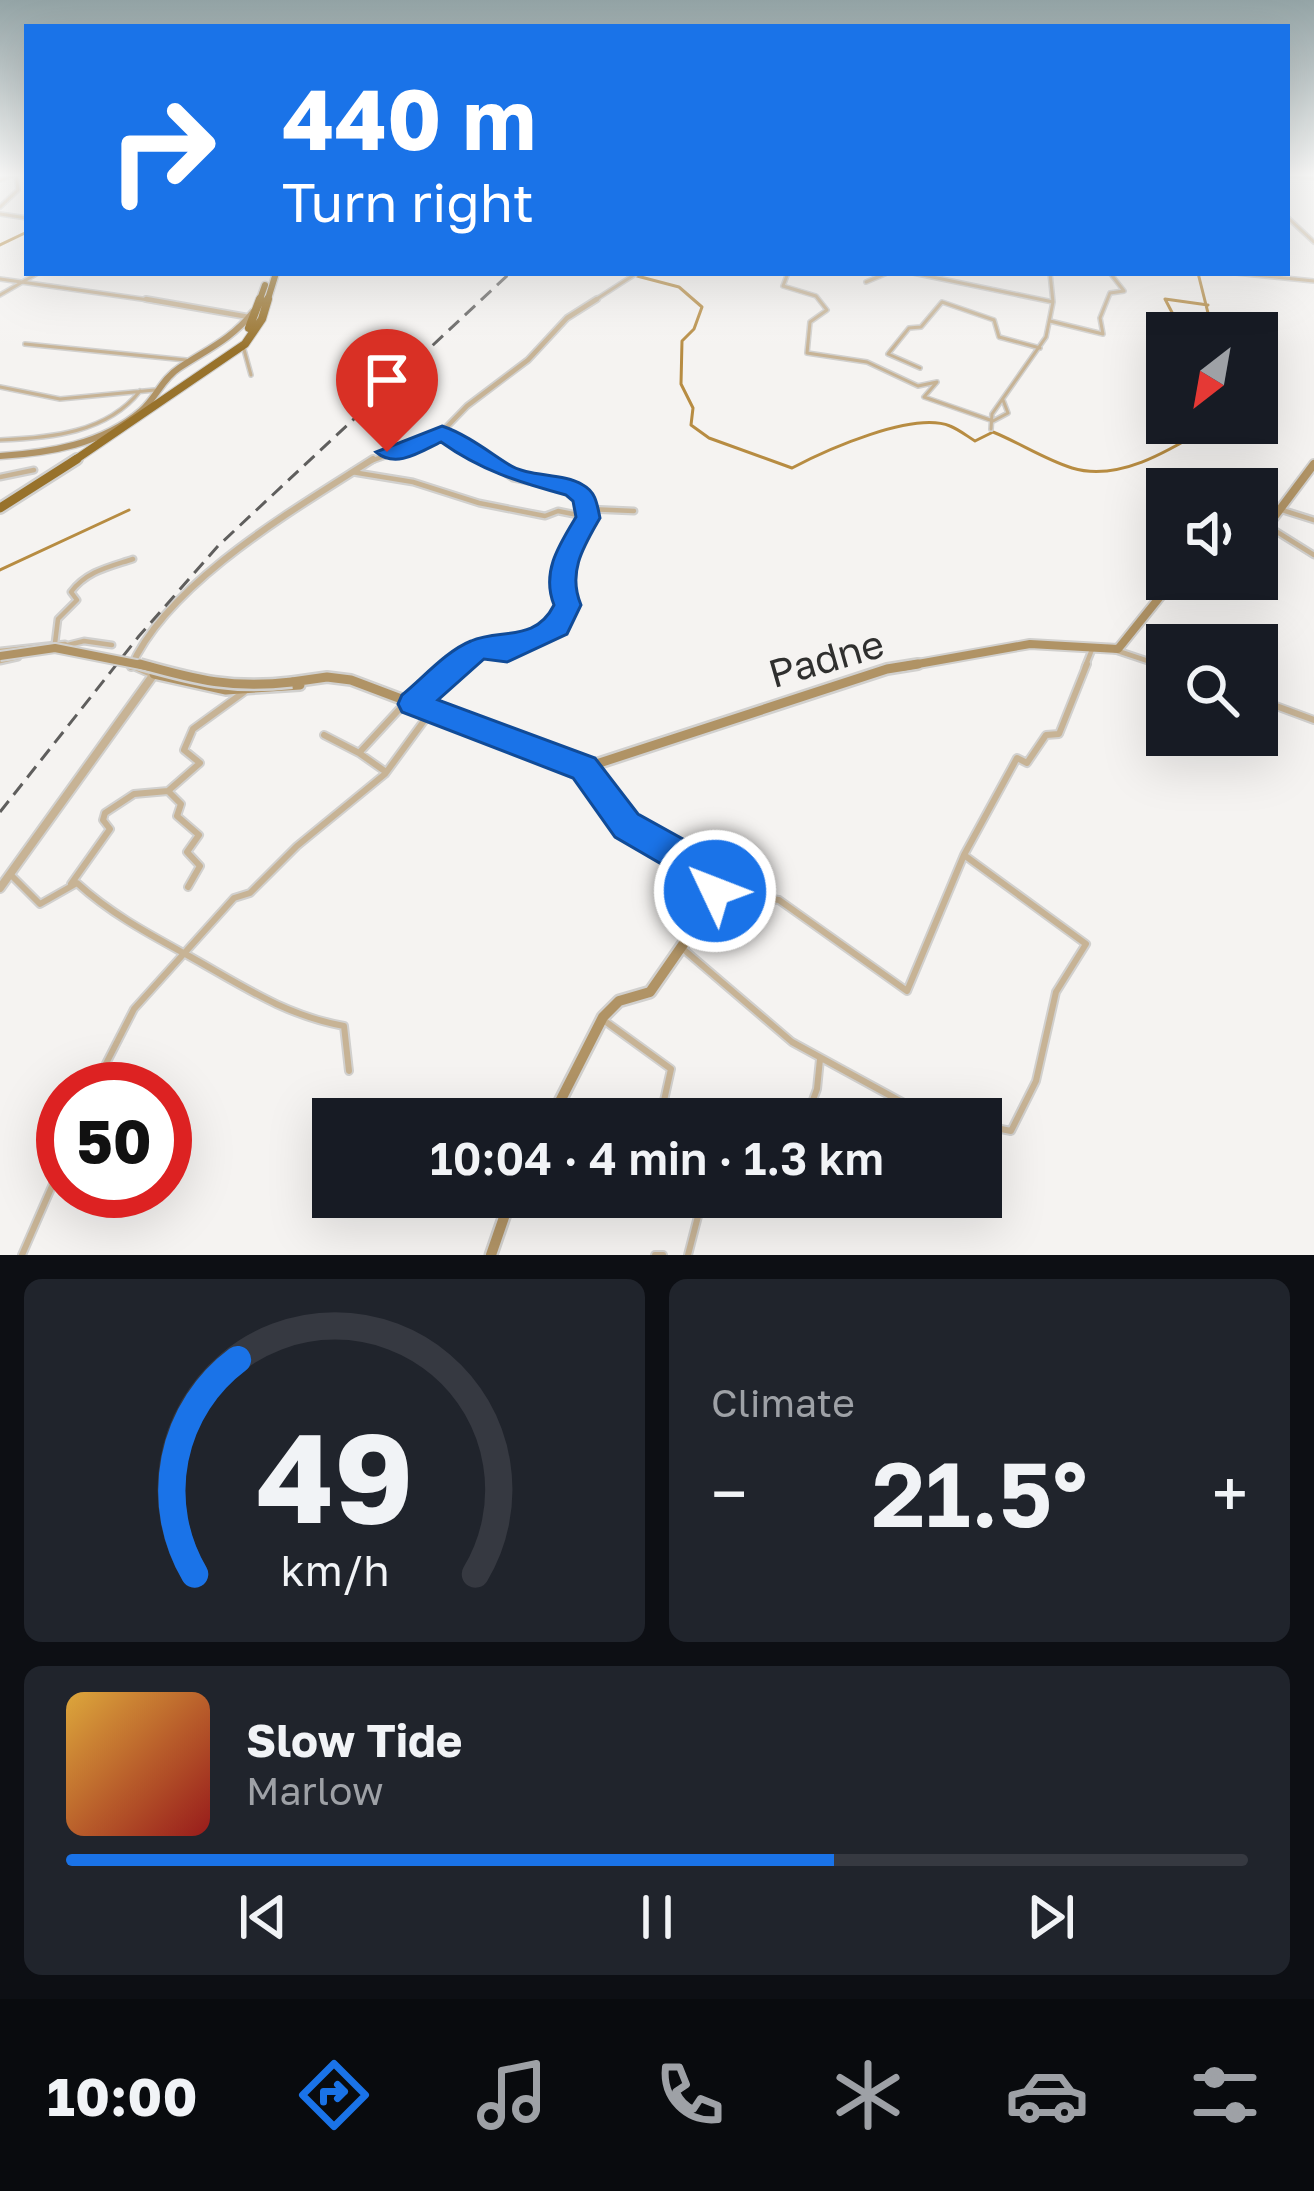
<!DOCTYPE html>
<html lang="en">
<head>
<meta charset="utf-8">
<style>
	body { margin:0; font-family:"Golos Text",sans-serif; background:#20242c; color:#f1f3f6; height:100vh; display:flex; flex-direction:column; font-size:45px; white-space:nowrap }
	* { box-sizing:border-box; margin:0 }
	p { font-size:39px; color:#9ea1a6 }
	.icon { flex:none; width:66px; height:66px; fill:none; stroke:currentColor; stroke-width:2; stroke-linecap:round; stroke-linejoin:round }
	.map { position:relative; height:1255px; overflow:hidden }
	.side { display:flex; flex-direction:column; gap:24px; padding:24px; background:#0d0f14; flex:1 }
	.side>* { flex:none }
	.hud { position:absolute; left:24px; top:24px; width:1266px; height:252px; border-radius:0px; box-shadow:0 12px 48px #0002; background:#1a73e8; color:#fff; overflow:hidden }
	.needle { width:78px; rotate:211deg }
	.buttons { position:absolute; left:1146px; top:312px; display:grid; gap:24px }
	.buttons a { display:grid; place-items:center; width:132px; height:132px; border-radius:0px; background:#171b24; box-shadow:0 12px 48px #0002; font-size:60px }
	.speed { position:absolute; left:36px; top:1062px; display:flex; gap:24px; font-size:60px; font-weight:700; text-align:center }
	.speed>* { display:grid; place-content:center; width:156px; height:156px; border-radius:50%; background:#171b24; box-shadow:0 12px 48px #0002; line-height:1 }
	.speed .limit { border:18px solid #d22; background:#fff; color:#111 }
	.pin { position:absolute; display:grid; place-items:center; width:102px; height:102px; color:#fff; margin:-123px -51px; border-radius:50% 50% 50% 0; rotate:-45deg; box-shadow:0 0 12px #0007 }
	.pin .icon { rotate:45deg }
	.me { position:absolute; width:132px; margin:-66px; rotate:313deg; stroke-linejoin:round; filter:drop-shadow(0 0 9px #0008) }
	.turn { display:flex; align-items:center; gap:42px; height:252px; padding:0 60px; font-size:54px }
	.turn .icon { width:156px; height:156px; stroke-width:2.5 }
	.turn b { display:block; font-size:84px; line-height:102px }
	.big { font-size:90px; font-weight:600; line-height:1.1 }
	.side .tile { flex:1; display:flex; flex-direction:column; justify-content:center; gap:18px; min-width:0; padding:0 42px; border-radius:18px; background:#20242c }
	.side .dial { align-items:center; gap:0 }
	.dial svg { height:312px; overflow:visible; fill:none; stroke:#363941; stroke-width:7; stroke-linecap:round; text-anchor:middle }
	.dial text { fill:#f1f3f6; stroke:none }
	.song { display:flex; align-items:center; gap:36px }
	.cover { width:144px; height:144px; border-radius:18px; background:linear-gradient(135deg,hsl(40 70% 55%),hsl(0 70% 35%)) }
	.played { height:12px; border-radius:6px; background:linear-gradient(90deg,#1a73e8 65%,#363941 65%) }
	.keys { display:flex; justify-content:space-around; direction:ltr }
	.heat { display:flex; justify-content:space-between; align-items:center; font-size:66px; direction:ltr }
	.side .tiles { flex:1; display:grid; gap:24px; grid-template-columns:1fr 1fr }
	.tile:last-child { grid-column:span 2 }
	.trip { position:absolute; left:312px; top:1098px; width:690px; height:120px; border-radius:0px; background:#171b24; box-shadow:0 12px 48px #0002; font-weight:600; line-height:120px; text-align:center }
	.tabs { display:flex; height:192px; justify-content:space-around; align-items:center; background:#090b0e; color:#9ea1a6 }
	.tabs .icon { width:84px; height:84px }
	.tabs .selected { color:#1a73e8 }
	.tabs b { font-size:54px; color:#f1f3f6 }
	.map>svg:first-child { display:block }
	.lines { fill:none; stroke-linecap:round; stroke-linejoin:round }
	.stream { stroke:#b78c42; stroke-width:3 }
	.minor-far2-casing { stroke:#d1d0ce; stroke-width:6 }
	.minor-far1-casing { stroke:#d1d0ce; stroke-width:9 }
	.minor-casing { stroke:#d1d0ce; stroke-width:10 }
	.tertiary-far3-casing { stroke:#d1d0ce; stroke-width:6 }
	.tertiary-far2-casing { stroke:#d1d0ce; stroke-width:8 }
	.tertiary-far1-casing { stroke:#d1d0ce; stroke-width:10 }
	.tertiary-casing { stroke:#d1d0ce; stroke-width:12 }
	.secondary-far3-casing { stroke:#d1d0ce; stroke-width:9 }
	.secondary-far2-casing { stroke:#d1d0ce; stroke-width:12 }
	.secondary-far1-casing { stroke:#d1d0ce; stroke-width:14 }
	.secondary-casing { stroke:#d1d0ce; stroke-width:15 }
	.trunk-far2-casing { stroke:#d1d0ce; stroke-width:9 }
	.trunk-far1-casing { stroke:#d1d0ce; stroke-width:10 }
	.trunk-casing { stroke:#d1d0ce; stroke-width:14 }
	.minor-far2 { stroke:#c7b395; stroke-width:3 }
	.minor-far1 { stroke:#c7b395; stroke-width:4.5 }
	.minor { stroke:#c7b395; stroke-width:6 }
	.tertiary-far3 { stroke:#c7b395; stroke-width:3 }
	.tertiary-far2 { stroke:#c7b395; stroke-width:4.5 }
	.tertiary-far1 { stroke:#c7b395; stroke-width:6 }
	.tertiary { stroke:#c7b395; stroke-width:8 }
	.secondary-far3 { stroke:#b09365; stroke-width:6 }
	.secondary-far2 { stroke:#b09365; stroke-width:8 }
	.secondary-far1 { stroke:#b09365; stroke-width:9 }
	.secondary { stroke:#b09365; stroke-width:10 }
	.trunk-far2 { stroke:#98722b; stroke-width:6 }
	.trunk-far1 { stroke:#98722b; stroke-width:8 }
	.trunk { stroke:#98722b; stroke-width:9 }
	.rail { stroke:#5f5e5d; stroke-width:3; stroke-dasharray:14 8; stroke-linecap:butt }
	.secondary-bridge-far1-casing { stroke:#d1d0ce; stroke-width:12; stroke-linecap:butt }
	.secondary-bridge-casing { stroke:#d1d0ce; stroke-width:14; stroke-linecap:butt }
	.secondary-bridge-far1 { stroke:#b09365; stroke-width:8 }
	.secondary-bridge { stroke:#b09365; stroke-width:9 }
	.route { fill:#1a73e8; stroke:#114b97; stroke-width:3 }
	.labels { text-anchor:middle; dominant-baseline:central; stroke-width:9; stroke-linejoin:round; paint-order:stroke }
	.street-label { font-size:39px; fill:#2f2f2e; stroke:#f5f3f1 }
</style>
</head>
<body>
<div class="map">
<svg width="1314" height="1255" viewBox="0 0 1314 1255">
	<rect width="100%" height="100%" fill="#f5f3f1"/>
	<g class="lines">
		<!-- stream -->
		<path class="stream" d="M0,245L27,232
			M1198,273L1213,333
			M637,276L679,287L702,307L694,329L682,341L681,384L693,408L691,425L709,438L792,468C826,450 913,411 950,426C958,429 967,436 975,441L993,432C1020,443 1044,459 1072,468C1121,483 1175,447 1215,423
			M1171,333V323L1177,322L1165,299L1208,305
			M1167,364V369
			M0,570L129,510"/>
		<!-- minor-far2 casing -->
		<g class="minor-far2-casing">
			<path id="minor-far2" d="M1287,175L1314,178
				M0,180L15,174
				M0,214L27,218
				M788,273L783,286L816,296L827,310L810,322L807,353L867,362L918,386L937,382L924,397L993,421L1008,413L1003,400
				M913,273L1053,302L1046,337L992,414L991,429
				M1050,273L1053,302
				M866,282L887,273
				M0,295L38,273
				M1050,321L1103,334L1100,318L1110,293L1124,291L1110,273
				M25,344L186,360
				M243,346L251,375
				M920,368L888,354L909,328L921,327L942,302L994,320L999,337L1040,348
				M0,387L60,399L155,390
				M443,433L489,462
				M0,440C50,438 107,433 140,391"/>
		</g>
		<!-- minor-far1 casing -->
		<g class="minor-far1-casing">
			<path id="minor-far1" d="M352,472L413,482L479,503L545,516L558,511L588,517
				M0,477L34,470
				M588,509L634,511
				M1279,509L1314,520
				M1266,525L1314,555
				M55,643L58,619L77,600L71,592C87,571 109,567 133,559
				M64,646L84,641L112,645
				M1115,650L1166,667
				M0,651L65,644
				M0,661L18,657
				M457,667L476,650H507L561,621L567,605L564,566L588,517L579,491L513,478L485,459
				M1085,667L1093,647"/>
		</g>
		<!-- minor casing -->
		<g class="minor-casing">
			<path id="minor" d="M1156,664L1167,667
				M1257,699L1314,720
				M415,702L460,664
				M324,735L359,753L406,702
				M359,753L386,772
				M168,791L181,804L177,816L199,835L187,852L200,866L188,887
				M10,874L40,904L77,883C111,914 149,934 189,956C241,985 284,1015 344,1026L349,1071
				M71,884L110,829L103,820L105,813L134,794L168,791L200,763L184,750L193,729L244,692
				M716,892L779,900L907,991L964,855
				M682,948L792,1042L933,1119
				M602,1019L671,1069L663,1105L668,1119
				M93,1089L134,1009L234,898L250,893L297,846L385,774L429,714
				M806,1119L817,1089L820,1059
				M945,1119H969
				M981,1125L1011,1131L1036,1081L1056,992L1086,944L964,855L1017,758L1027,763L1046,735L1059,734L1087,664
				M22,1255L63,1161
				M655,1255H663
				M688,1255L703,1197"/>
		</g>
		<!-- tertiary-far3 casing -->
		<g class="tertiary-far3-casing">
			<path id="tertiary-far3" d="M0,207L18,190L16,174
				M1287,217L1314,242
				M1236,273L1314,281
				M0,279L163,302
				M592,302L637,273"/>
		</g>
		<!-- tertiary-far2 casing -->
		<g class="tertiary-far2-casing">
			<path id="tertiary-far2" d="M146,299L249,317
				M368,462L437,437L467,406L528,360L567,318L597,299"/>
		</g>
		<!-- tertiary-far1 casing -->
		<g class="tertiary-far1-casing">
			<path id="tertiary-far1" d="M131,667C168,582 295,509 373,459"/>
		</g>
		<!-- tertiary casing -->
		<g class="tertiary-casing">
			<path id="tertiary" d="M0,888L154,674L131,664"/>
		</g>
		<!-- secondary-far3 casing -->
		<g class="secondary-far3-casing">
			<path id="secondary-far3" d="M0,456C49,453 103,444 141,411C156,398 162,379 179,368C206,350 232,339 253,312"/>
		</g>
		<!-- secondary-far2 casing -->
		<g class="secondary-far2-casing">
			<path id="secondary-far2" d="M1257,540L1314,464
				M901,667L1030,644L1118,649L1163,593L1196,579"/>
		</g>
		<!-- secondary-far1 casing -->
		<g class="secondary-far1-casing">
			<path id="secondary-far1" d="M154,674L226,690L300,685
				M292,682L327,677L351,680L584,768L627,825L707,871L717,896L696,926
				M584,768L887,669L918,664"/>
		</g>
		<!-- secondary casing -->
		<g class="secondary-casing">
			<path id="secondary" d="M551,1119L603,1017L619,1001L650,992L698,923
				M491,1255L511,1197"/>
		</g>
		<!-- trunk-far2 casing -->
		<g class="trunk-far2-casing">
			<path id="trunk-far2" d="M259,302L265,285
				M267,302L276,273"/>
		</g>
		<!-- trunk-far1 casing -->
		<g class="trunk-far1-casing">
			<path id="trunk-far1" d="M249,328L260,299
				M72,462L245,344L262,319L268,299"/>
		</g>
		<!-- trunk casing -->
		<g class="trunk-casing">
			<path id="trunk" d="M0,508L77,459"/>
		</g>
		<!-- minor-far2 -->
		<use href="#minor-far2" class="minor-far2"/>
		<!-- minor-far1 -->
		<use href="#minor-far1" class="minor-far1"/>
		<!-- minor -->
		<use href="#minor" class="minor"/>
		<!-- tertiary-far3 -->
		<use href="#tertiary-far3" class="tertiary-far3"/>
		<!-- tertiary-far2 -->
		<use href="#tertiary-far2" class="tertiary-far2"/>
		<!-- tertiary-far1 -->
		<use href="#tertiary-far1" class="tertiary-far1"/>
		<!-- tertiary -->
		<use href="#tertiary" class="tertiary"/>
		<!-- secondary-far3 -->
		<use href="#secondary-far3" class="secondary-far3"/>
		<!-- secondary-far2 -->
		<use href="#secondary-far2" class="secondary-far2"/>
		<!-- secondary-far1 -->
		<use href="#secondary-far1" class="secondary-far1"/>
		<!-- secondary -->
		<use href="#secondary" class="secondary"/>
		<!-- trunk-far2 -->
		<use href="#trunk-far2" class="trunk-far2"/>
		<!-- trunk-far1 -->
		<use href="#trunk-far1" class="trunk-far1"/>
		<!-- trunk -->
		<use href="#trunk" class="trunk"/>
		<!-- rail -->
		<path class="rail" d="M0,812L139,636L218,546L510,273"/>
		<!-- secondary-bridge-far1 casing -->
		<g class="secondary-bridge-far1-casing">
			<path id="secondary-bridge-far1" d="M0,656L55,648L151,667"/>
		</g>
		<!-- secondary-bridge casing -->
		<g class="secondary-bridge-casing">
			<path id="secondary-bridge" d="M140,664C197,680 232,689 292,682"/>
		</g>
		<!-- secondary-bridge-far1 -->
		<use href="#secondary-bridge-far1" class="secondary-bridge-far1"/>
		<!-- secondary-bridge -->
		<use href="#secondary-bridge" class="secondary-bridge"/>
	</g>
	<!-- sky -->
	<linearGradient id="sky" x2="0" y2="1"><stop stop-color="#94a4a6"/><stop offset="0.5" stop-color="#fafaf9"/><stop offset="1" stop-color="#fafaf9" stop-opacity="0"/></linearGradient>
	<rect width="1314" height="350" fill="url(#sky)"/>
	<!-- route -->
	<path class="route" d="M442,426C466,434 489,452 508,464C529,478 561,472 583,485C596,492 597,504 600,518C584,546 567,572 581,605L567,634L507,662L484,659L438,700L595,758L638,814L719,859L733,891L728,904L715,909L703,904L694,883L615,837L573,778L402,712L398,704L402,695C423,678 446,651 471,641C500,628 535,643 554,605C541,572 559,545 576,517L573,501L566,495C518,482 480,470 441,442C420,452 396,469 376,452Z"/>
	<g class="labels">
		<!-- street labels -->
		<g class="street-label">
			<text transform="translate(826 658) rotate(-16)">Padne</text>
		</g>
	</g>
</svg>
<div class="buttons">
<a><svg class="needle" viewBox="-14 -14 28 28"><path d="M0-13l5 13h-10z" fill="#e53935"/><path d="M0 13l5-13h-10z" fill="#9ea1a6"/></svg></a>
<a><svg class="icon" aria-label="sound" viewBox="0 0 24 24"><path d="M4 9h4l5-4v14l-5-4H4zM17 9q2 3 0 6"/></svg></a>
<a><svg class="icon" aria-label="search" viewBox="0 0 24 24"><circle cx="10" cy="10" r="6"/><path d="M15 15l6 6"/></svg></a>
</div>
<div class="speed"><div class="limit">50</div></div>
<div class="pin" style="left:387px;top:452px;background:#d93025"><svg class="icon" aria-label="arrive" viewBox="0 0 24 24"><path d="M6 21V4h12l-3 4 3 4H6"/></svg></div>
<svg class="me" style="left:715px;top:891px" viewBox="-20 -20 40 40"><circle r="17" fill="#1a73e8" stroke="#fff" stroke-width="3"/><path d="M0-11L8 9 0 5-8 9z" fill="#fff"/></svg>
<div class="trip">10:04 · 4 min · 1.3 km</div>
<div class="hud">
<div class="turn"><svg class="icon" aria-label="right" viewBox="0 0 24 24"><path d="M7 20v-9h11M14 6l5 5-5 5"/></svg><div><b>440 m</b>Turn right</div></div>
</div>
</div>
<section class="side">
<div class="tiles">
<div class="tile dial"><svg viewBox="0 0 100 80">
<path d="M14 69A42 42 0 1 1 86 69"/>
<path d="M14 69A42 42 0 0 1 25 14" stroke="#1a73e8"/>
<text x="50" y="56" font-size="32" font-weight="700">49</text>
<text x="50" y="72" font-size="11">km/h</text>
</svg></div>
<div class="tile"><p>Climate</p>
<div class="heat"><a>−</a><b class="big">21.5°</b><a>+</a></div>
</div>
<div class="tile">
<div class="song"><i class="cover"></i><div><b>Slow Tide</b><p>Marlow</p></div></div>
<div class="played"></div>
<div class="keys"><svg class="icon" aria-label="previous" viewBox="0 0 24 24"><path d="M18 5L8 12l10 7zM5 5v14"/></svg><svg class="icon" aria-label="pause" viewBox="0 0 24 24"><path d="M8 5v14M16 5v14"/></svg><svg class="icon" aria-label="next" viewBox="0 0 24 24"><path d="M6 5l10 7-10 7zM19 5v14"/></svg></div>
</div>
</div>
</section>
<nav class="tabs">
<b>10:00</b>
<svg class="icon selected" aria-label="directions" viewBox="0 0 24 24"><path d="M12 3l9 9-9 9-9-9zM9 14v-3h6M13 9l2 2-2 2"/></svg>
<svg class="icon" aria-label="music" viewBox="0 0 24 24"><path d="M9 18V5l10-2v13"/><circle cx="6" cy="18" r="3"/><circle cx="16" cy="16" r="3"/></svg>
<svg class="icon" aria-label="phone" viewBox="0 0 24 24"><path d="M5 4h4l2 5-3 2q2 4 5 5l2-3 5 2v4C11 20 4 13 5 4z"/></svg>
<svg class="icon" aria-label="climate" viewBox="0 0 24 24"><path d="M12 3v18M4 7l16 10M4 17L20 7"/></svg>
<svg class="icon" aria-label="car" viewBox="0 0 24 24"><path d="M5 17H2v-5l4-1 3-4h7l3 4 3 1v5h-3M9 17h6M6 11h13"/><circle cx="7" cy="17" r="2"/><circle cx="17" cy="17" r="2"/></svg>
<svg class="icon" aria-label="filters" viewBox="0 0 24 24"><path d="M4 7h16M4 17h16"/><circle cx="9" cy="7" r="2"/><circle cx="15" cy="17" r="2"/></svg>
</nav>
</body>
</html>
